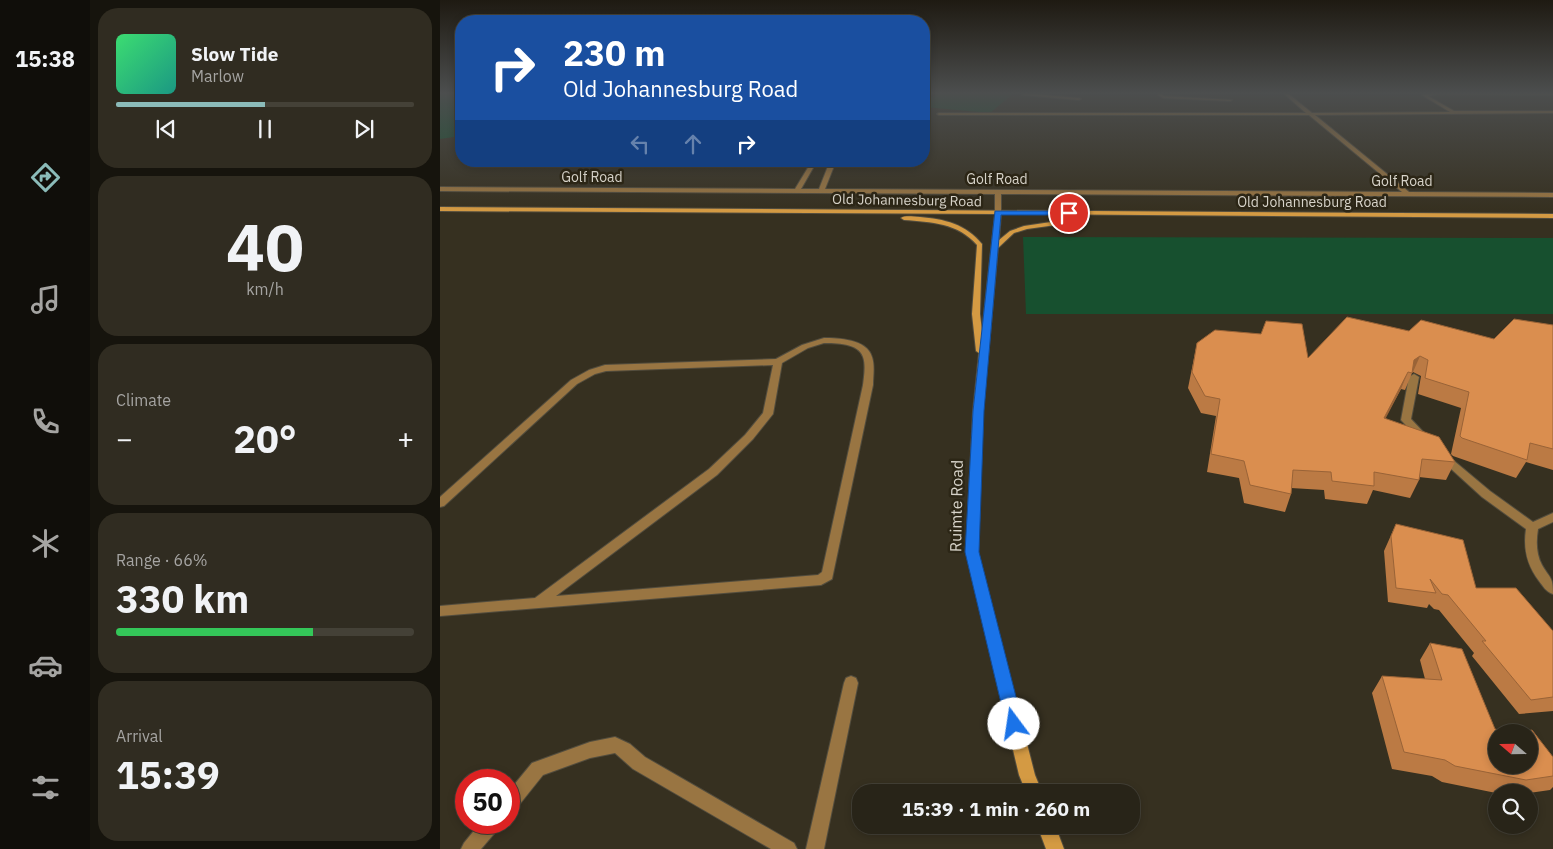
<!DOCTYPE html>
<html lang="en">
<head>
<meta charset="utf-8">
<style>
	body { margin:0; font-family:"IBM Plex Sans",sans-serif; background:#302c21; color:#f1f3f6; height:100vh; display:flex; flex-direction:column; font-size:19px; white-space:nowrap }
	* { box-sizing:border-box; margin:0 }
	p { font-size:16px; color:#a5a4a2 }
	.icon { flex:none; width:28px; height:28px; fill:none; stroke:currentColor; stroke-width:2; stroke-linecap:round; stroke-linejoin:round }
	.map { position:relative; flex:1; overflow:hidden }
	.sheet { display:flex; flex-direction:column; gap:8px; padding:8px; background:#16140d; width:350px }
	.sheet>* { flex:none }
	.top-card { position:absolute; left:15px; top:15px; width:475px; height:152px; border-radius:20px; box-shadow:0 2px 8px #0003,0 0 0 1px #444137; background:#1a4fa0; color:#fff; overflow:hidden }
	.needle { width:32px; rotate:290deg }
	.fabs { position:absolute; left:1048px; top:724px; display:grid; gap:10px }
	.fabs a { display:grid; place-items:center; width:50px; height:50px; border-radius:50%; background:#282418; box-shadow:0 2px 8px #0003,0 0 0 1px #444137; font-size:25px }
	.speed { position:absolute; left:15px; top:769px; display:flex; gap:10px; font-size:25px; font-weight:700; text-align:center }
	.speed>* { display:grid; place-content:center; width:65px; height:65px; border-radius:50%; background:#282418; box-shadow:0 2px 8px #0003,0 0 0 1px #444137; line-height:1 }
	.speed .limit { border:8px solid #d22; background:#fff; color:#111 }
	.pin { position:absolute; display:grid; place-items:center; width:42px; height:42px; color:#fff; margin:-21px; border:2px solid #fff; border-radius:50%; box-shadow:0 1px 5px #0007 }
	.me { position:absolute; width:55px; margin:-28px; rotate:346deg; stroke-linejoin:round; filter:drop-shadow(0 0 4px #0008) }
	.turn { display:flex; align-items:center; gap:18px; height:105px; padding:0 25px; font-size:22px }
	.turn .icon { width:65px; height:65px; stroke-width:2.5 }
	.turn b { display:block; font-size:35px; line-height:42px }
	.lanes { display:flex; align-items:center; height:48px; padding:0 25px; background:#0003; justify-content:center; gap:25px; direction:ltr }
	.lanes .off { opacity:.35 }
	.big { font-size:38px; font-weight:700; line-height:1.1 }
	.sheet .card { flex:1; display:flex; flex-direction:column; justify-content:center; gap:8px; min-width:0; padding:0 18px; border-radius:20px; background:#302c21 }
	.sheet .dial { align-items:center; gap:0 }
	.dial b { font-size:65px; line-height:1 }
	.song { display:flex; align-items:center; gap:15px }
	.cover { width:60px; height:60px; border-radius:8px; background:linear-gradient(135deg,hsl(140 70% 55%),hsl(170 70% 35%)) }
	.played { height:5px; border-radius:2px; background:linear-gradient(90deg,#8bbbb9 50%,#444137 50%) }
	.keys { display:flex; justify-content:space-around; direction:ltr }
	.heat { display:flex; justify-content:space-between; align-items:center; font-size:28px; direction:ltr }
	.charge { height:8px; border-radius:4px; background:linear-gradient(90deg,#34c759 66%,#444137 0) }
	.trip { position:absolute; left:412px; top:784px; width:288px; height:50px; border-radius:20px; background:#282418; box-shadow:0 2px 8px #0003,0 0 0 1px #444137; font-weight:700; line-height:50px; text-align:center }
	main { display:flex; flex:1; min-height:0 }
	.menu { display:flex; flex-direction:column; width:90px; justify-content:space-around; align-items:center; background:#100e0a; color:#a5a4a2 }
	.menu .icon { width:35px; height:35px }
	.menu .current { color:#8bbbb9 }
	.menu b { font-size:22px; color:#f1f3f6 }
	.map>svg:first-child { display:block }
	.green { fill:#17502f }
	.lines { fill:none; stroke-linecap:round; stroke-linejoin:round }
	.minor-casing { stroke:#534d3e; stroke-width:2 }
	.secondary-casing { stroke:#534d3e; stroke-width:2 }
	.minor { fill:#997542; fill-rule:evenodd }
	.secondary { fill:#d49a43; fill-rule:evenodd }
	.wall { fill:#bb7a44 }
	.shaded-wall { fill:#996337 }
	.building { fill:#da8e4f; stroke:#996337 }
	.route { fill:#1a73e8; stroke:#114b97 }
	.labels { text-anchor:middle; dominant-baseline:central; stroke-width:5; stroke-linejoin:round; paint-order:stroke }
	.far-street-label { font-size:14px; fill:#d7d3c9; stroke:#2c2616 }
	.street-label { font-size:16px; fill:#d7d3c9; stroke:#2c2616 }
</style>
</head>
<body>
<main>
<nav class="menu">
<b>15:38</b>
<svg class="icon current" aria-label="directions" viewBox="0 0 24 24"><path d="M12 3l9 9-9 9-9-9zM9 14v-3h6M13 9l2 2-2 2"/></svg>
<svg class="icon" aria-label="music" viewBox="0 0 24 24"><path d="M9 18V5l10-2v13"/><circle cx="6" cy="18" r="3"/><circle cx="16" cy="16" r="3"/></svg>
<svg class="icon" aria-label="phone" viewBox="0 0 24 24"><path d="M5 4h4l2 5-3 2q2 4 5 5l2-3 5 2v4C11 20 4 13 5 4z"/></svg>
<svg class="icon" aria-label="climate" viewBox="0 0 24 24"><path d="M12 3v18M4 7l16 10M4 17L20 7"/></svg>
<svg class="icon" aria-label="car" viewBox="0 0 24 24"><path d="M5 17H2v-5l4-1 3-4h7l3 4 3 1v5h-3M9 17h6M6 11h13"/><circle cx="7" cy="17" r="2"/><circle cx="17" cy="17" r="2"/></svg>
<svg class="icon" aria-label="filters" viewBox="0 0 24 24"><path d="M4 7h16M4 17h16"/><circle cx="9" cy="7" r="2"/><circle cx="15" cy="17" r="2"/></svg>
</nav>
<section class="sheet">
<div class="card">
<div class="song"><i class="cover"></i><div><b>Slow Tide</b><p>Marlow</p></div></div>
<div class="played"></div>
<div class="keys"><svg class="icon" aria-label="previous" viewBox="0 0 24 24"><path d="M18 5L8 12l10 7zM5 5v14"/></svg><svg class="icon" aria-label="pause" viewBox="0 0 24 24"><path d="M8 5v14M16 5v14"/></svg><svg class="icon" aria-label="next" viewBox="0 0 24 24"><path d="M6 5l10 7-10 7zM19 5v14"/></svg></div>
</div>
<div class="card dial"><b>40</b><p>km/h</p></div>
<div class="card"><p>Climate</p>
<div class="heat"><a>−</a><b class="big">20°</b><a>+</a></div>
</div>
<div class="card"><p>Range · 66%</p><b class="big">330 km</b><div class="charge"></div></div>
<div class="card"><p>Arrival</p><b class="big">15:39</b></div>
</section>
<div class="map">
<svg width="1113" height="849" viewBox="0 0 1113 849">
	<rect width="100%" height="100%" fill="#363020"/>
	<!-- green -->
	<path class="green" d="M0,92H21V136L0,139Z
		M499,92H575L550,113L484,107V102Z
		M583,237L1113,238V314H586Z"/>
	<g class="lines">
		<!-- minor casing -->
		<g class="minor-casing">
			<path id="minor" d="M718,92H722L721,94L724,96L792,100L790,101L723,98L718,95Z
				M842,92H846L872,113L1010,112L982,95L998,92L1113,93V95L998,94L988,96L1014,111H1113V113L875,115L969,192L1113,193V197L561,194V213L558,215L555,213V194L0,191V187L355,189L372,161H377L361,189H379L390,161H396L385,189L962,192L869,115H499L497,114L499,113H866Z
				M583,93L639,98L641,99L639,100L582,95Z
				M384,338C398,338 427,339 432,357C435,366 433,376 433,385L392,579L381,585L0,616V606L95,598L269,469L305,435L323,413L333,365L166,371L155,374L137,384L4,506L0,507V497L131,380L149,370L165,365L336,359L362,345ZM384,343C395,343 419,343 423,357C426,365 424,377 423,385L382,572L378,575L116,596L277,475L313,439L333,414L342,363L368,348Z
				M974,374L979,377L971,419L989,438L984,441L980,440L961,420L969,377Z
				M1003,454L1007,455L1050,491L1093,522L1113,513V522L1098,529C1096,541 1096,554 1102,565C1110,579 1113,576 1113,594C1106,592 1103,586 1099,581C1087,565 1083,549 1086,529L1042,497L998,457Z
				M411,676L416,678L418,683L384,849H366L404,683L406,678Z
				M175,737L190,744L205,757L354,843L357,849H331L193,769L175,753L150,758L103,775L75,810L69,812V791L92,763L150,742Z
				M41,822H61L59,828L41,849H21L24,843Z"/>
		</g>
		<!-- secondary casing -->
		<g class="secondary-casing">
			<path id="secondary" d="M0,207L1113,214V218L561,214L559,240L570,231L584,226L645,217L648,219L645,221L587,229L574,233L558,248L543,411L538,552L595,775L602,792H586L579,775L526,552L533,411L539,353L536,351L532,314L537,245C518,223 491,222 464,220L461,218C466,215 473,217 480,217C504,219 526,224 542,244L540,314L542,331L555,214L0,211Z
				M597,825H615L624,849H606Z"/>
		</g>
		<!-- minor -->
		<use href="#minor" class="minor"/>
		<!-- secondary -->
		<use href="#secondary" class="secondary"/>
	</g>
	<!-- wall -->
	<path class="wall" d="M1113,325V470L1086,462L1076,478L1013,456L1011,454L1021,408L978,394L981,376L973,372L972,373L965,390L961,389L945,418L1015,462L1006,480L979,477V480L970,498L933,490L927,504L885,499L884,490L851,488V494L845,512L804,503L799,478L767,472L776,416L761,413L748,388L757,343L868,358L969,331L1054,339Z
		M956,524L1036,588L1113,631V711L1079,714L1032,656L1034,653L999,610L994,609L989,604L987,608L948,602L944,551Z
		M990,643L1055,729L1113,757V787L1110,790L1089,793V792L1056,793L1002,782L992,776L952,769L932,693L942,676L985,679L980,660Z"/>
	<!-- shaded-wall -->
	<path class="shaded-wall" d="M980,356L973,372L972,373L974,360Z
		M968,372L961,389L937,435L944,418Z"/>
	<!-- building -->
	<path class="building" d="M907,317L969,331L981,320L1054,339L1074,319L1113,325V449L1090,443L1087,460L1022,438L1020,436L1029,392L985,378L988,360L980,356L974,360L972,373L968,372L944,418L999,437L1015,462L982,459L979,480L934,472V486L892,481L891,472L853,470L851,494L810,485L804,461L771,454L780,399L765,396L752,372L757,343L775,330L821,334L826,321L862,324L868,358Z
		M956,524L1023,540L1036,588H1076L1113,631V697L1091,700L1042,641H1046L1008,595L1002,594L990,579L996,593L956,588L951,536Z
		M990,643L1022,649L1055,729L1066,732H1056V765H1089V732H1080L1092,730L1113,757V776L1086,780L1015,766L1005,760L964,752L942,676L1002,680Z"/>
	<!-- sky -->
	<linearGradient id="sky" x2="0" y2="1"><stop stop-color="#1e1a12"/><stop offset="0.44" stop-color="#4c4e4e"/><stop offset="1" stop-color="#4c4e4e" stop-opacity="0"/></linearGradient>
	<rect width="1113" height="211" fill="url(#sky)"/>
	<!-- route -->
	<path class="route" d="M555,211H629L633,213L629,215H561L544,411L539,552L583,724L580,730L574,732L568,730L566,724L525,552L533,411Z"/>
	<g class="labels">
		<!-- far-street labels -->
		<g class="far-street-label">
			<text x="152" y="177">Golf Road</text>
			<text x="557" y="179">Golf Road</text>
			<text x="962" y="181">Golf Road</text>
			<text transform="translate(467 200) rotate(1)">Old Johannesburg Road</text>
			<text x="872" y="202">Old Johannesburg Road</text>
		</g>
		<!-- street labels -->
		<g class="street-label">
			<text transform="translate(516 506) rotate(-89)">Ruimte Road</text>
		</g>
	</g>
</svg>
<div class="fabs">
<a><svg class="needle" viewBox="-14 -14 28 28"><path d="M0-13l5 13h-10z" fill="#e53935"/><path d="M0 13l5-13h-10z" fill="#a5a4a2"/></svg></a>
<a><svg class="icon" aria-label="search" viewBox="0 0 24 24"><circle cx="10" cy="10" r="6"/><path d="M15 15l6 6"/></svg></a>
</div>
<div class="speed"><div class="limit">50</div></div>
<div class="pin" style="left:629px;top:213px;background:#d93025"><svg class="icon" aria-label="arrive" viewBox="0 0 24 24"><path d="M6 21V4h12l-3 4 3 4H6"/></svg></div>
<svg class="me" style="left:574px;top:724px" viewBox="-20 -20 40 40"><circle r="19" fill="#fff"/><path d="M0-13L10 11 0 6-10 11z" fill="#1a73e8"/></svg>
<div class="trip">15:39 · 1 min · 260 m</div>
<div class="top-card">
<div class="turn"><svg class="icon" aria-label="right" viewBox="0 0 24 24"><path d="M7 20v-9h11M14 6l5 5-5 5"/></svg><div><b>230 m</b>Old Johannesburg Road</div></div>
<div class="lanes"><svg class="icon off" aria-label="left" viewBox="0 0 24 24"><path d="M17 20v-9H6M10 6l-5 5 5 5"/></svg><svg class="icon off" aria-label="ahead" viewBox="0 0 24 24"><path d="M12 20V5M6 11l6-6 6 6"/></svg><svg class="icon" aria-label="right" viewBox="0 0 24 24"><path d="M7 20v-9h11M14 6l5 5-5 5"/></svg></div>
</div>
</div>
</main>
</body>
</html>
